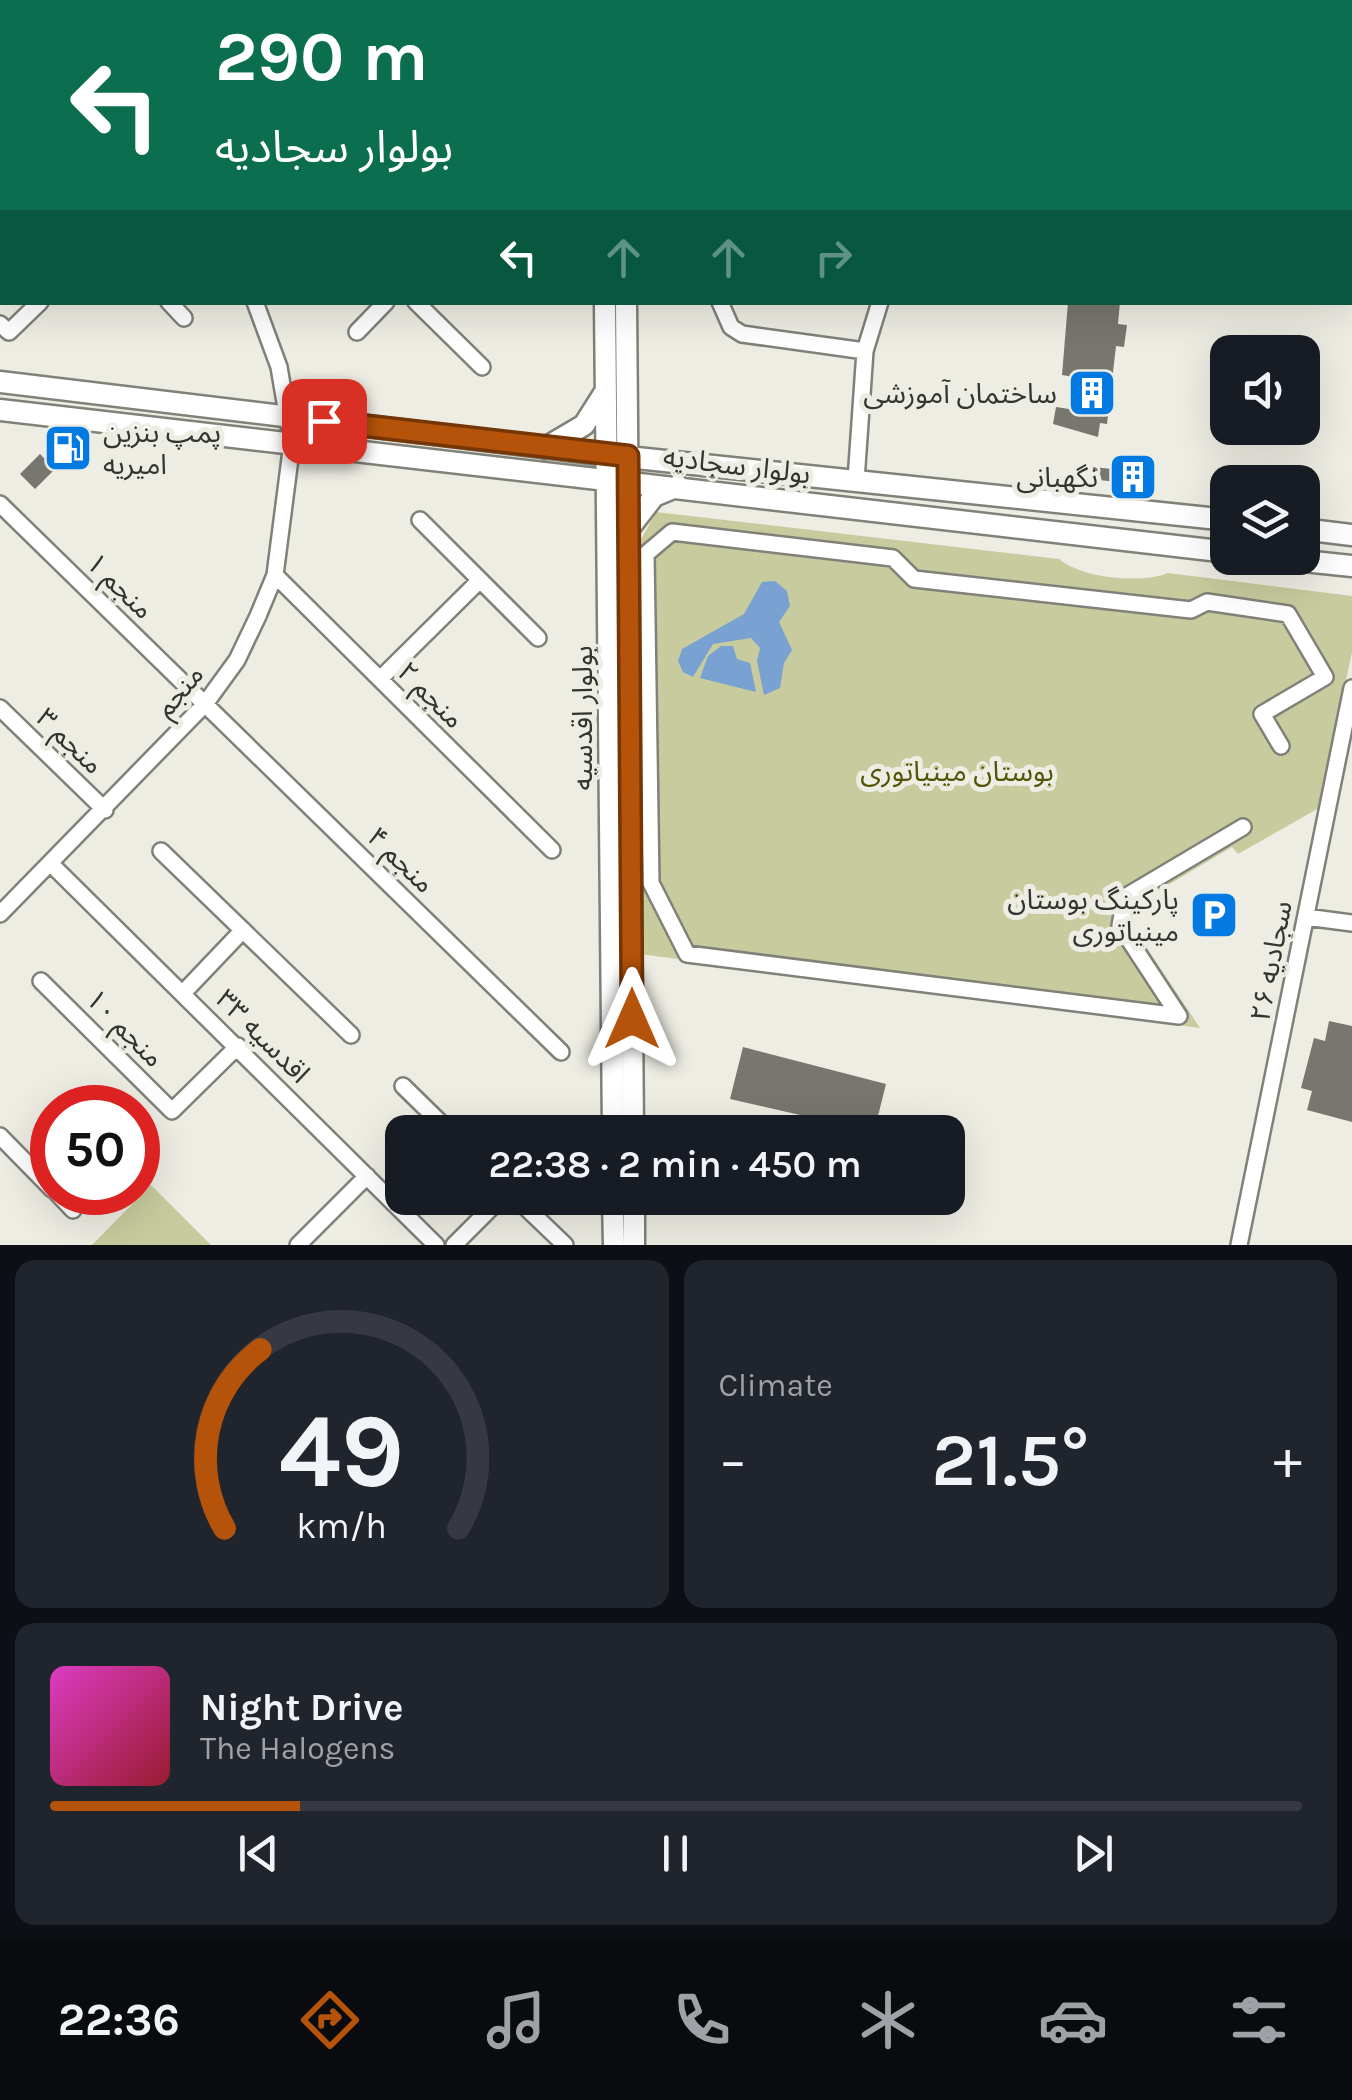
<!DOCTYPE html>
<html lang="en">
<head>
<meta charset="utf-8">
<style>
	body { margin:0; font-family:Karla,"Noto Sans Arabic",sans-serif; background:#20242c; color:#f1f3f6; height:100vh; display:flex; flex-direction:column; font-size:38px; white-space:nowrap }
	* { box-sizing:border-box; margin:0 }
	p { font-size:32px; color:#9ea1a6 }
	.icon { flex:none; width:55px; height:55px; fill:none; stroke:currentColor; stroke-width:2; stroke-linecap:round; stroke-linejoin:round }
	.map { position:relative; height:1245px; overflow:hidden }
	.side { display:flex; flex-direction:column; gap:15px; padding:15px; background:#0d0f14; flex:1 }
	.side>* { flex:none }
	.guide { position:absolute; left:0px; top:0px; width:1352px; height:305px; box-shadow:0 10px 40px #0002; background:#0b6e4f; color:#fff; overflow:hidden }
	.tools { position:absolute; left:1210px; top:335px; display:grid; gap:20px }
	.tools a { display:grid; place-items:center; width:110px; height:110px; border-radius:20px; background:#171b24; box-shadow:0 10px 40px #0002; font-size:50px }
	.speed { position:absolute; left:30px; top:1085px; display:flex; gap:20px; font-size:50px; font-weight:700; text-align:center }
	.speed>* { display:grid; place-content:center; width:130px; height:130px; border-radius:50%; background:#171b24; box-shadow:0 10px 40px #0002; line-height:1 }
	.speed .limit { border:15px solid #d22; background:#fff; color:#111 }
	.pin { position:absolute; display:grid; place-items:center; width:85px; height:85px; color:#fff; margin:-42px; border-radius:20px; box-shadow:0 5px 15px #0006 }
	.me { position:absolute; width:110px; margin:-55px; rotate:0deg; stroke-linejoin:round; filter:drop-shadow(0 0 8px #0008) }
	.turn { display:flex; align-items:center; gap:35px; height:210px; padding:0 50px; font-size:45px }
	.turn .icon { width:130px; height:130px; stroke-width:2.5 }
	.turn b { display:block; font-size:70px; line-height:85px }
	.lanes { display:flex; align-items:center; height:95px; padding:0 50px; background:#0003; justify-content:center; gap:50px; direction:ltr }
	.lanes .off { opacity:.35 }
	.big { font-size:75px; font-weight:600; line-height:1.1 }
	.side .widget { flex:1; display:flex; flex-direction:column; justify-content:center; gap:15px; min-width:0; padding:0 35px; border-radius:20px; background:#20242c }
	.side .dial { align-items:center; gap:0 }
	.dial svg { height:260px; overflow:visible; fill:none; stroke:#363941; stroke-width:7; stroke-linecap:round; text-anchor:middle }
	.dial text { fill:#f1f3f6; stroke:none }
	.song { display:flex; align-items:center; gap:30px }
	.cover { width:120px; height:120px; border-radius:15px; background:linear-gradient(135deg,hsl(310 70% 55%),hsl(350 70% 35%)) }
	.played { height:10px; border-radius:5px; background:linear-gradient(90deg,#b45309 20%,#363941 20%) }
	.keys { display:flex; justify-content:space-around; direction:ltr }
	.heat { display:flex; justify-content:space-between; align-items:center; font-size:55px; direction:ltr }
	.side .tiles { flex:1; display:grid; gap:15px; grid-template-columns:1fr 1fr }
	.widget:last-child { grid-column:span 2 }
	.trip { position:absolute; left:385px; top:1115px; width:580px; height:100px; border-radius:20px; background:#171b24; box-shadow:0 10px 40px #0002; font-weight:600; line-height:100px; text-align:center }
	.tabs { display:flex; height:160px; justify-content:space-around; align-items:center; background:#090b0e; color:#9ea1a6 }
	.tabs .icon { width:70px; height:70px }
	.tabs .current { color:#b45309 }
	.tabs b { font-size:45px; color:#f1f3f6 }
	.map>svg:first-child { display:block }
	.green { fill:#c8cb9d }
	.water { fill:#79a2d2 }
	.building { fill:#77776f }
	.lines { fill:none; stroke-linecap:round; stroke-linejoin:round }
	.minor-casing { stroke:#808179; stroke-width:20 }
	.major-casing { stroke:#808179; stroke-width:25 }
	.minor { stroke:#fff; stroke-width:15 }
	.major { stroke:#fff; stroke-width:20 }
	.route-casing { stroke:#753606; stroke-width:25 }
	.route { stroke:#b45309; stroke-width:18 }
	.labels { text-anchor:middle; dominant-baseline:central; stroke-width:10; stroke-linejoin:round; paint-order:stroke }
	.poi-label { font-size:28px; fill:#343430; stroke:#edede4; text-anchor:end }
	.street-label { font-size:28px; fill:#343430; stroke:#edede4 }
	.park-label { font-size:28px; fill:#535407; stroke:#edede4 }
</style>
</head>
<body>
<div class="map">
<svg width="1352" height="1245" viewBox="0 0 1352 1245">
	<rect width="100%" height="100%" fill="#edede4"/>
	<!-- green -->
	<path class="green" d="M656,512L1059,559C1081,578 1141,584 1168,573L1352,596V652L1319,808L1238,854L1232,847L1136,904L1133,927L1200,1028L640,954L633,554Z
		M151,1185L211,1245H92Z"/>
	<!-- water -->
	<path class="water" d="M775,581L787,591L790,606L779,622L792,650L784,663L780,688L764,695L757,661L760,648L751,638L713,644L693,677L683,672L678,661L682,649L744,614L762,582Z
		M721,646H733L737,659L750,663L756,692L700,678L708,656Z"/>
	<!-- building -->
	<path class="building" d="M1068,302H1120L1118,324L1127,325L1124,347L1116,346L1107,424L1100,423L1098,437L1053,424L1056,407L1069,409L1074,377L1062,375Z
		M40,454L55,469L35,489L20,474Z
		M1092,467L1143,472L1142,485L1091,479Z
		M1329,1021L1352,1026V1122L1307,1110L1312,1091L1301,1088L1314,1038L1325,1041Z
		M743,1047L886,1084L874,1132L730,1099Z"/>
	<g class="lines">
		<!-- minor casing -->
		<g class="minor-casing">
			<path id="minor" d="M308,0L310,2
				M507,0L509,2
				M949,0L951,2
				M1144,0L1148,2
				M186,2L188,0
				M717,2V0
				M1095,2L1098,0
				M0,13L2,15
				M1350,54H1352
				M169,302L184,318
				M416,302L482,367
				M720,302L731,327L742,334L865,351
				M0,324L9,332L40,302
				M357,332L386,302
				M856,480L865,351L880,302
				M0,504L561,1052
				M420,520L538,638
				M275,575L552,850
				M380,679L480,580
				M0,708L105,810
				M1243,827L1125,897L1120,926L1179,1016L687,954L651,883L646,554L672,532L893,558L914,579L1191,610L1207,602L1288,614L1325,677L1262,714L1281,746
				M161,851L351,1035
				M51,864L436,1245
				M0,914L205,704L237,660L258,616L275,575L292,443L279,367L255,302
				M1306,917L1352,923
				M41,981L172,1111L238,1046
				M184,992L243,930
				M403,1086L450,1132
				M0,1136L52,1189
				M56,1192L73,1210
				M516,1198L565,1245
				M298,1245L367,1176
				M454,1245L501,1198
				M1239,1245L1352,688"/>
		</g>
		<!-- major casing -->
		<g class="major-casing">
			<path id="major" d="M599,0V2
				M620,0V2
				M605,302L613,1132
				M626,302L633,1132
				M0,382L608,455L1228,520
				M0,410L1228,552
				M545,448L584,425L605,392
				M630,527L654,496L678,486
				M1302,529L1352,535
				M1275,558L1352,566
				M613,1198L614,1245
				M634,1198V1245"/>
		</g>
		<!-- minor -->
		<use href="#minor" class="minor"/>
		<!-- major -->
		<use href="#major" class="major"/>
	</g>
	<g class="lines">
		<!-- route casing -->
		<g class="route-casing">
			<path id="route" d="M324,421L628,456L632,1019"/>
		</g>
		<!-- route -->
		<use href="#route" class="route"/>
	</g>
	<!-- icons -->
	<defs>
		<g id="building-square" transform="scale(2.5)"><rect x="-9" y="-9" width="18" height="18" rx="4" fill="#027ae1" stroke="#edede4"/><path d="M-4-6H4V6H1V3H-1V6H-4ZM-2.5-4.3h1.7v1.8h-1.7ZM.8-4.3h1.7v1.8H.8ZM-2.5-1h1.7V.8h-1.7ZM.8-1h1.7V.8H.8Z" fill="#fff"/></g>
		<g id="fuel-square" transform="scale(2.5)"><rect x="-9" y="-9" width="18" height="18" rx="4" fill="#027ae1" stroke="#edede4"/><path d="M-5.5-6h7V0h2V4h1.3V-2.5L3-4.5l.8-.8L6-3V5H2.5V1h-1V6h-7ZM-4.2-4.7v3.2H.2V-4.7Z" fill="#fff"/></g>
		<g id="parking-square" transform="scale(2.5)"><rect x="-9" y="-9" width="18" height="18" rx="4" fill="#027ae1" stroke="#edede4"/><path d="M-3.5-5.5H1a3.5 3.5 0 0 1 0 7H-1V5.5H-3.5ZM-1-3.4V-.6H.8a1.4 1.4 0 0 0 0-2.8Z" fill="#fff"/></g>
	</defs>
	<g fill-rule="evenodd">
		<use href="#building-square" x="1092" y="393"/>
		<use href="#fuel-square" x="68" y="448"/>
		<use href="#building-square" x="1133" y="477"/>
		<use href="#parking-square" x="1214" y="915"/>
	</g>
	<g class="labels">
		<!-- poi labels -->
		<g class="poi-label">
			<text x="1057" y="393">ساختمان آموزشی</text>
			<text x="103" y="432" text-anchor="start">پمپ بنزین<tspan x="103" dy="32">امیریه</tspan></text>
			<text x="1098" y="477">نگهبانی</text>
			<text x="1179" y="899">پارکینگ بوستان<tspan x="1179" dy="32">مینیاتوری</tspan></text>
		</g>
		<!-- street labels -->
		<g class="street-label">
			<text transform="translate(737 465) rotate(7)">بولوار سجادیه</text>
			<text transform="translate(120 586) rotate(44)">منجم ۱</text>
			<text transform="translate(179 691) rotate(-50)">منجم</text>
			<text transform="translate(431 695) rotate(45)">منجم ۲</text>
			<text transform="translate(582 718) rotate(-90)">بولوار اقدسیه</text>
			<text transform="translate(70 741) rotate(44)">منجم ۳</text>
			<text transform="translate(401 860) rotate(44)">منجم ۴</text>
			<text transform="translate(1271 961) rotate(-79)">سجادیه ۲۶</text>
			<text transform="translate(125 1028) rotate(45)">منجم ۱۰</text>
			<text transform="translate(263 1036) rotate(45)">اقدسیه ۳۳</text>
		</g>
		<!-- park labels -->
		<g class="park-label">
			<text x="957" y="771">بوستان مینیاتوری</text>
		</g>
	</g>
</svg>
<div class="tools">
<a><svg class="icon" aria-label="sound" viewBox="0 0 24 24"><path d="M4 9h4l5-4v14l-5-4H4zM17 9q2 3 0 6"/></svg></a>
<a><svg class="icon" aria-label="layers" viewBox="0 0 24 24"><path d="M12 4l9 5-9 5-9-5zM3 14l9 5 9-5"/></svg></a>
</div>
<div class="speed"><div class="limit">50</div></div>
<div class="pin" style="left:324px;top:421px;background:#d93025"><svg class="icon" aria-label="arrive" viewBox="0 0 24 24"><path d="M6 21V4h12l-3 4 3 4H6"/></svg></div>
<svg class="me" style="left:632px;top:1019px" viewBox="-20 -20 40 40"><path d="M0-17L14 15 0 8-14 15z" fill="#b45309" stroke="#fff" stroke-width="4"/></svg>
<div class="trip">22:38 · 2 min · 450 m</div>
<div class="guide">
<div class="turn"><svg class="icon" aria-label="left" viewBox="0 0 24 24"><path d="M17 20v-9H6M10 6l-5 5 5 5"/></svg><div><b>290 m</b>بولوار سجادیه</div></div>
<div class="lanes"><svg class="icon" aria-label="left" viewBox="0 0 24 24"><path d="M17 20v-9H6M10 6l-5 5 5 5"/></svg><svg class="icon off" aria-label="ahead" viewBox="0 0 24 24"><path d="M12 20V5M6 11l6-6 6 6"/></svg><svg class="icon off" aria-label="ahead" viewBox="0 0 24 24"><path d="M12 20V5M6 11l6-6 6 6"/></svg><svg class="icon off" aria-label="right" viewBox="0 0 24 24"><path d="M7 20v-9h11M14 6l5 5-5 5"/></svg></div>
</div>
</div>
<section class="side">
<div class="tiles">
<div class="widget dial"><svg viewBox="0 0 100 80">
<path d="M14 69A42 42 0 1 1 86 69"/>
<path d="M14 69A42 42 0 0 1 25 14" stroke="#b45309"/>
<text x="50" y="56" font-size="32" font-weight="700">49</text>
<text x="50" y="72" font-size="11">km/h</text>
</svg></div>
<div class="widget"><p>Climate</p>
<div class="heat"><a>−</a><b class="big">21.5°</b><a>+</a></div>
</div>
<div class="widget">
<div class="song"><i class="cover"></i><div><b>Night Drive</b><p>The Halogens</p></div></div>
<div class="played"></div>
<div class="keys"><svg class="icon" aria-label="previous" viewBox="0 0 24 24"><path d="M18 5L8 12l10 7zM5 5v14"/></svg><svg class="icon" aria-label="pause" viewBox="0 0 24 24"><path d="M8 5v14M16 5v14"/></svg><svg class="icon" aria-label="next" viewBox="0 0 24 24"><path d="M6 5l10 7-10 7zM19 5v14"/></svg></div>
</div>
</div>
</section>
<nav class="tabs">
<b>22:36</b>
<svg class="icon current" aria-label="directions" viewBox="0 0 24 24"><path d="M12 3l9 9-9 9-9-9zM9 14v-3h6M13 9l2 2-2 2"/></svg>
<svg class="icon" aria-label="music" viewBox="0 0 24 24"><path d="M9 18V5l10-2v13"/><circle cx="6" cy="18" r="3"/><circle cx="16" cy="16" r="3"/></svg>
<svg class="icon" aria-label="phone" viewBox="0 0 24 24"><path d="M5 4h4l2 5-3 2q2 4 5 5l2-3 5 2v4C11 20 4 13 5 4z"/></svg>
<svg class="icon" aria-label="climate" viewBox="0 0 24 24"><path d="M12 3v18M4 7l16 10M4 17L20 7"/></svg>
<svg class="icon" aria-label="car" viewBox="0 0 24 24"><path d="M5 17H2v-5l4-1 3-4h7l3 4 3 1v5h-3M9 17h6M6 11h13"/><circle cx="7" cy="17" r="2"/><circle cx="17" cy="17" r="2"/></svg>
<svg class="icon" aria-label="filters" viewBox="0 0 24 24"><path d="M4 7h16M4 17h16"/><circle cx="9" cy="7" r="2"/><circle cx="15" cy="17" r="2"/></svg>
</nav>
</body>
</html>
